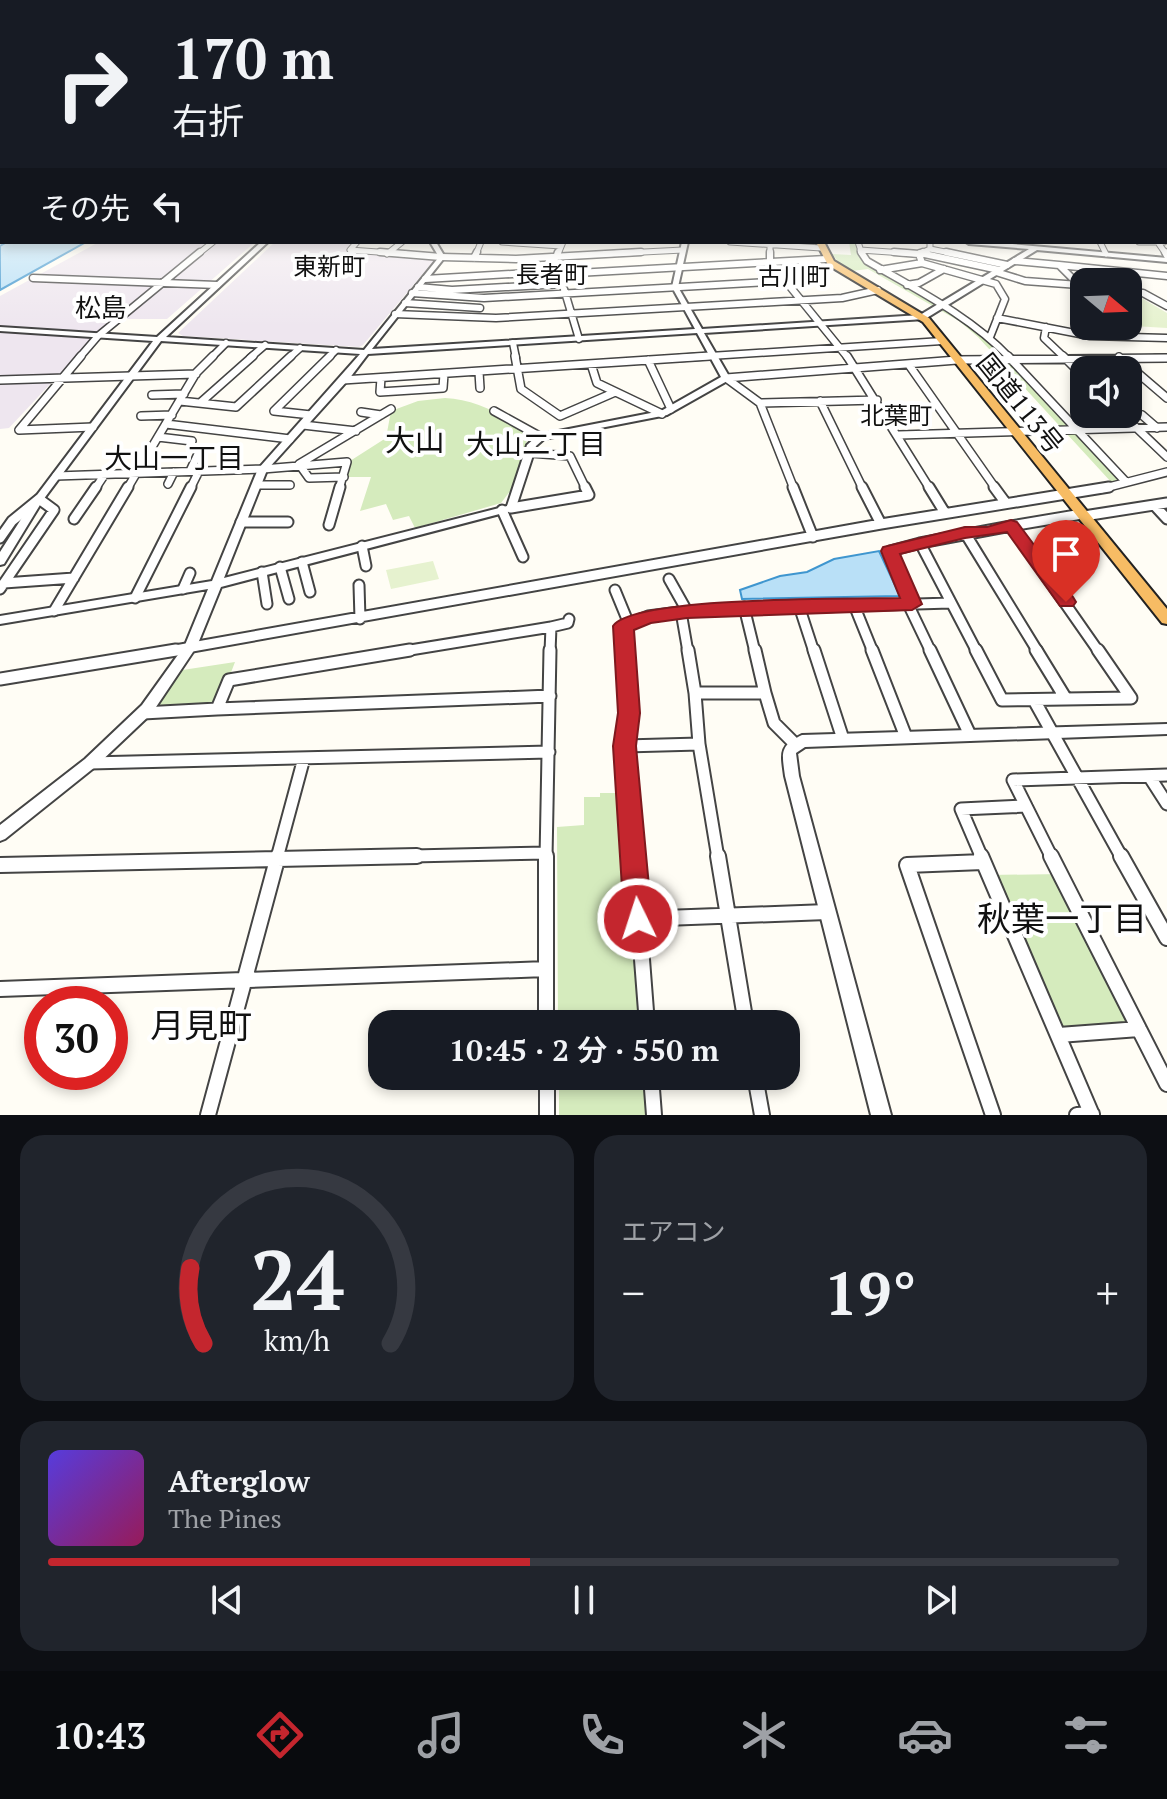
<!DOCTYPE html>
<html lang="ja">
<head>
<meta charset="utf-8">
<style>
	body { margin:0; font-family:"PT Serif","Noto Sans JP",serif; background:#20242c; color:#f1f3f6; height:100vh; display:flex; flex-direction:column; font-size:30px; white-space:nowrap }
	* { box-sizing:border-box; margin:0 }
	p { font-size:26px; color:#9ea1a6 }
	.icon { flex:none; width:44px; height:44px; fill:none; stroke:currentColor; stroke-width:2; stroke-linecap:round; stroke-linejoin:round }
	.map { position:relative; height:1115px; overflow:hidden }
	.panel { display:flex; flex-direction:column; gap:20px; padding:20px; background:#0d0f14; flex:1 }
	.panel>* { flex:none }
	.top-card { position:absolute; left:0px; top:0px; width:1168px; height:244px; box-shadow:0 4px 12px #0003; background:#171b24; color:#f1f3f6; overflow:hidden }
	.needle { width:52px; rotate:109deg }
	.fabs { position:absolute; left:1070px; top:268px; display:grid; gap:16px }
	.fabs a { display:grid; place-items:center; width:72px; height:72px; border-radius:16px; background:#171b24; box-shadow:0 4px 12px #0003; font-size:40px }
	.speed { position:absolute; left:24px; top:986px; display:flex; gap:16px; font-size:40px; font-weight:700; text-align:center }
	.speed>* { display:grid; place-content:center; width:104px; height:104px; border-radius:50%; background:#171b24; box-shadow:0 4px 12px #0003; line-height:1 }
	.speed .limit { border:12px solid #d22; background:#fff; color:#111 }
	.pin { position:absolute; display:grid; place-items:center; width:68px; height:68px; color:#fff; margin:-82px -34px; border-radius:50% 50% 50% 0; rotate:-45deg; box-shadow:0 0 8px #0007 }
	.pin .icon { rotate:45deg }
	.me { position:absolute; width:88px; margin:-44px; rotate:356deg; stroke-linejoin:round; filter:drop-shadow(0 0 6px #0008) }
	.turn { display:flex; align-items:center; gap:28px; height:168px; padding:0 40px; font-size:36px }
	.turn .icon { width:104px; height:104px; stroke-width:2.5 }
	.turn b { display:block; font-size:56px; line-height:68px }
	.then { display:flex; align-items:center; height:76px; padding:0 40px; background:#0003; gap:16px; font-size:30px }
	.big { font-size:60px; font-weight:600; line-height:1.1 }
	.panel .widget { flex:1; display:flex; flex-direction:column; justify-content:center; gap:12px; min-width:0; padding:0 28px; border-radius:24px; background:#20242c }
	.panel .dial { align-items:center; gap:0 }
	.dial svg { height:208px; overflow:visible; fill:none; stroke:#363941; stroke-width:7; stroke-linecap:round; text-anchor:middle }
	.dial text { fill:#f1f3f6; stroke:none }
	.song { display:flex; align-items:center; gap:24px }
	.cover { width:96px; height:96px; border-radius:12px; background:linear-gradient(135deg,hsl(250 70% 55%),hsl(330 70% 35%)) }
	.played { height:8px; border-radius:4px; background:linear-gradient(90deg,#c4262e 45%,#363941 45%) }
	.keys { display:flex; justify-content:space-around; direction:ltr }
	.heat { display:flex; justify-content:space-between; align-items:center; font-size:44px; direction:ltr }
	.panel .tiles { flex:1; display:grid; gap:20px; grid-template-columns:1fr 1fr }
	.widget:last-child { grid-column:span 2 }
	.trip { position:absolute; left:368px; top:1010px; width:432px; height:80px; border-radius:24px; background:#171b24; box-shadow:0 4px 12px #0003; font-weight:600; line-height:80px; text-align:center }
	.dock { display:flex; height:128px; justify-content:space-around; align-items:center; background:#090b0e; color:#9ea1a6 }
	.dock .icon { width:56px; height:56px }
	.dock .on { color:#c4262e }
	.dock b { font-size:36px; color:#f1f3f6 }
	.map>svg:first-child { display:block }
	.industrial { fill:#eee6ef }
	.green { fill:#d5ebbd }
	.pitch { fill:#e6f2cf }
	.water { fill:#b9e0f7; stroke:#3f96cf; stroke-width:2 }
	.building { fill:#5a524d }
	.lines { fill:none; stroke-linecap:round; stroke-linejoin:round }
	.minor-far5-casing { stroke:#444; stroke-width:7 }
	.minor-far4-casing { stroke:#444; stroke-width:9 }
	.minor-far3-casing { stroke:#444; stroke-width:10 }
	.minor-far2-casing { stroke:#444; stroke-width:13 }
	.minor-far1-casing { stroke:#444; stroke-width:15 }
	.minor-casing { stroke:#444; stroke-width:18 }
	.tertiary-casing { stroke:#444; stroke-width:4 }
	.trunk-casing { stroke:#222; stroke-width:4 }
	.minor-far5 { stroke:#fff; stroke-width:5 }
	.minor-far4 { stroke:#fff; stroke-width:6 }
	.minor-far3 { stroke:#fff; stroke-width:7 }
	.minor-far2 { stroke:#fff; stroke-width:9 }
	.minor-far1 { stroke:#fff; stroke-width:11 }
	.minor { stroke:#fff; stroke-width:14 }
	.tertiary { fill:#fff; fill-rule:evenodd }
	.trunk { fill:#f7bc64; fill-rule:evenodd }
	.route { fill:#c4262e; stroke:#7f191e; stroke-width:2 }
	.labels { text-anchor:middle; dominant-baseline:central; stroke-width:8; stroke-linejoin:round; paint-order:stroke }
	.far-neighbourhood-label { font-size:24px; fill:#111; stroke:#fff }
	.far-quarter-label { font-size:26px; fill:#111; stroke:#fff }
	.street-label { font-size:26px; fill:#111; stroke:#fff }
	.neighbourhood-label { font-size:28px; fill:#111; stroke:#fff }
	.quarter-label { font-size:30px; fill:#111; stroke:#fff }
	.near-neighbourhood-label { font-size:34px; fill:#111; stroke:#fff }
</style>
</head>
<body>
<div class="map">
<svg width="1167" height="1115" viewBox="0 0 1167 1115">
	<rect width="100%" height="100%" fill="#fffdf5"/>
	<!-- industrial -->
	<path class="industrial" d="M99,242H255L167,319H111L9,428L0,429V296Z
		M275,242H353L347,251L436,258L363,345L359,347L183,336L178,333Z"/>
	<!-- green -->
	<path class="green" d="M849,242H858L862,255L990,337L1126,482L1112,483L978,337L959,321L868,269L852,271L839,263L832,254L851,255Z
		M445,398C476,399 505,416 529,434L511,490L501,503L415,528L409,516L393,520L386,504L360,511L371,477H346L350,461L386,438L391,411L418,401Z
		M235,662L217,709H147L176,671Z
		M600,793H623L640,1024H558L557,827L584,825V797H600Z
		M1061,874L1139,1029L1059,1035L989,875Z
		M559,1076H644L647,1115H559Z"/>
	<!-- pitch -->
	<path class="pitch" d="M1128,295L1138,296L1167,313V328L1133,326L1128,319Z
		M433,561L439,579L391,589L386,570Z"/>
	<!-- water -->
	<path class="water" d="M7,242H86L0,290V246Z
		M879,551L900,596L742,599L740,590L780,576L807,572L834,559Z"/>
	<!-- building -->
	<path class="building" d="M814,266L825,278L794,282L782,267Z"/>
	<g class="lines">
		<!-- minor-far5 casing -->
		<g class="minor-far5-casing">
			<path id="minor-far5" d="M357,242L350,250L406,254
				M502,242L561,246
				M730,242L821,248
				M770,242V254
				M858,242L862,254
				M1100,242L1106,254
				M1139,242H1164
				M1159,244L1166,254
				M930,249L955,254
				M860,250L919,254
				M920,253L926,254
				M198,254L213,242
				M387,254L402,242
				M476,254L481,242
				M558,254L563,242
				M604,254L683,250
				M919,254L930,249V242"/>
		</g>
		<!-- minor-far4 casing -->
		<g class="minor-far4-casing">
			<path id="minor-far4" d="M380,252L441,257
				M770,252V262L848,358
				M861,252L867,261C917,290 970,316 1010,358
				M894,252L919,254
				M923,252L919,254L922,263L996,284L1005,299L990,337
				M946,252L1007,265
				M1165,252L1167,256
				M920,253L999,270
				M442,257L516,259L641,252
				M474,258L477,252
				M555,260L558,252
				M1015,261L1059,265L1078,284
				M1059,265L1167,276
				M880,270L922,263
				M996,272L1025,281L1079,285
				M559,274L826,259
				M33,278L217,285
				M425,279L529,273L528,269L557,266
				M907,285L919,283L944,269
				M418,287L452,290L563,284
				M564,289L579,339
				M1128,292L1143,293L1167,306
				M412,293L484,298L785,281
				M405,303L480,308
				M395,314L496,318L842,298L878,290
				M997,318L1090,336L1167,338
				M1046,327L1044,338L1065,358
				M513,343L516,358
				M79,358L98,336L200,252
				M211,358L226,343
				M250,358L265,345
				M289,358L300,348
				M328,358L336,350
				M679,358L942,341
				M1155,358H1167"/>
		</g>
		<!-- minor-far3 casing -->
		<g class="minor-far3-casing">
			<path id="minor-far3" d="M81,356L19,430L93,427
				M515,356L521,389L560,416L613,393
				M847,356L930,489
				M1008,356L1126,482
				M1063,356L1084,377
				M1119,357L1167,398
				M648,360L671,409
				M591,364L597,383L662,414
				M909,365L996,489
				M479,372L480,388
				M381,378L380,392L443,388L444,374
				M726,378L957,360L1167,358
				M726,378L760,403L794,489
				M0,380L196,374
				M343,380L710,356
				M152,395L184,394
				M180,401L236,407L291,356
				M820,401L863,489
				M200,403L253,356
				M760,403L877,400
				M494,411L541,437
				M361,412L381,415
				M1122,414L1167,457
				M311,415L274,411L330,356
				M1142,415L1157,428
				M141,416L172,415
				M166,424L290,439
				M303,425L356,431
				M899,435L1167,427
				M158,437L192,441
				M530,453L570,456L586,489
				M190,471L198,454
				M56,476L263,469L347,462L339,489
				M344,477L309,478L299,464L391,409
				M168,484L174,472
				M257,485H290
				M95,489L105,474
				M127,489L196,373L213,356
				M190,489L199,471
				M1101,489L1167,472"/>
		</g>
		<!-- minor-far2 casing -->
		<g class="minor-far2-casing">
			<path id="minor-far2" d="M793,487L813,537
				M862,487L881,524
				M929,487L945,513
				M994,487L1005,502
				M1155,506L1167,519
				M511,508L589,495L585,487
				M502,510L523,557
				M1084,516L1167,503
				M74,519L96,487
				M241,522H288
				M329,525L340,487
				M1011,526L1082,514
				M965,533L1038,652
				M0,538L12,521L39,499L54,510L0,589
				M362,546L366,566
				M302,562L310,592
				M280,567L289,599
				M262,572L267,604
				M669,579L687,611
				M4,583L74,578
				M359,585L360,619
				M183,589L190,573
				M615,590L629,624
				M135,598L191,487
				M908,604L931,652
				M912,604L890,551L920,543
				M854,605L873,652
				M799,606L814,652
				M744,607L755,652
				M54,611L128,487
				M681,612L688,652
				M551,627L568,623L569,619
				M164,652L881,524L1109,487
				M398,652L551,627L550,652
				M625,652L623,626L648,616L687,611L950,603
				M977,652L920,543L1011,526L1099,652"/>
		</g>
		<!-- minor-far1 casing -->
		<g class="minor-far1-casing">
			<path id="minor-far1" d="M625,650L629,713L625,746L634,858
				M688,650L695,693
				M755,650L765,693
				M814,650L843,739
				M872,650L906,737
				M930,650L970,735
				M976,650L1002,700L1131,698L1098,650
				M1036,650L1066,699
				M0,679L176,650
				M1034,700L1122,858
				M217,709L550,696
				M143,713L217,709L229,680L410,650
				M625,746L699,744
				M90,763L549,752
				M1149,776L1167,804
				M277,858L304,758
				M326,858L546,853
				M546,858L550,650
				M718,858L699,744L695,693H765L774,723L795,744
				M982,858L961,809L1026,806
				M1052,858L1013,780L1167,775"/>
		</g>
		<!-- minor casing -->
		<g class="minor-casing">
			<path id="minor" d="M546,856V1024
				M634,856L647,1024
				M718,856L746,1024
				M981,856L1092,1115
				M1051,856L1167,1084
				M1121,856L1167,938
				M983,862L907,865L993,1115
				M0,865L417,856
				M638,919L827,912
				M0,989L546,969
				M1059,1035L1139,1029
				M547,1076V1115
				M651,1076L654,1115
				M755,1076L762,1115
				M208,1115L278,856
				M1077,1115L1092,1114"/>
		</g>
		<!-- tertiary casing -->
		<g class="tertiary-casing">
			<path id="tertiary" d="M1166,199H1167V203H1166Z
				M261,242H268L166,337L364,350L439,257L430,242H436L445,257L372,349L695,329L672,287L682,242H688L678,287L702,329L920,315L1029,249L969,244L966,242H989L1167,258V262L1037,250L925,319L704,333L730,378L729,380L667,415L544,439L536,446L515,510L221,587L197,646L152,713L95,767L5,839L0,841V825L85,759L142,705L185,645L208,589L0,624V616L212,581L258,469L360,354L161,341L43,500L4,564L0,565V552L34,499L153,341L0,331V327L157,337ZM697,333L721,377L661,411L538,435L527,445L507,506L224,578L267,470L349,379L368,354Z
				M1167,724V734L805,747L796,753L799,776L891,1115H871L785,776C782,753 779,746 802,735Z"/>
		</g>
		<!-- trunk casing -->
		<g class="trunk-casing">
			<path id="trunk" d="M816,242H824L834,261L929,318L1167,609V624L1162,623L923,322L828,265Z"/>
		</g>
		<!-- minor-far5 -->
		<use href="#minor-far5" class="minor-far5"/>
		<!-- minor-far4 -->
		<use href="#minor-far4" class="minor-far4"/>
		<!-- minor-far3 -->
		<use href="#minor-far3" class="minor-far3"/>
		<!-- minor-far2 -->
		<use href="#minor-far2" class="minor-far2"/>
		<!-- minor-far1 -->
		<use href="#minor-far1" class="minor-far1"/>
		<!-- minor -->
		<use href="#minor" class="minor"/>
		<!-- tertiary -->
		<use href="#tertiary" class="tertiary"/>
		<!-- trunk -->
		<use href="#trunk" class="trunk"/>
	</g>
	<!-- sky -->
	<linearGradient id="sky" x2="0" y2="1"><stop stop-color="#95c6ee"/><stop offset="0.52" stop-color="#fffefa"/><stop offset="1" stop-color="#fffefa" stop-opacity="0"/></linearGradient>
	<rect width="1167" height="327" fill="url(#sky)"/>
	<!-- route -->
	<path class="route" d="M1011,520L1017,522L1073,597L1076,602L1073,606H1060L1007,532L965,538L900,554L922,604L912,610L687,618L651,623L634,630L640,713L636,746L652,919L648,928L638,932L628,928L624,919L613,746L618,713L613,626C633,596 855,599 900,598L881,551L883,547L965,527H987Z"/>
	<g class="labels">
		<!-- far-neighbourhood labels -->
		<g class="far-neighbourhood-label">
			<text x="329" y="266">東新町</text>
			<text x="552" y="274">長者町</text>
			<text x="794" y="276">古川町</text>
			<text x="896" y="415">北葉町</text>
		</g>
		<!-- far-quarter labels -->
		<g class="far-quarter-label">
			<text x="101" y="307">松島</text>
		</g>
		<!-- street labels -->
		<g class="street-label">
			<text transform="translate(1021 403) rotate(51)">国道113号</text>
		</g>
		<!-- neighbourhood labels -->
		<g class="neighbourhood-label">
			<text x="536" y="443">大山二丁目</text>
			<text x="174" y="457">大山一丁目</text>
		</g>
		<!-- quarter labels -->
		<g class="quarter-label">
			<text x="415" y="440">大山</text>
		</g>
		<!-- near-neighbourhood labels -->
		<g class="near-neighbourhood-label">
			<text x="1062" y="918">秋葉一丁目</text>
			<text x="201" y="1025">月見町</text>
		</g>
	</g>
</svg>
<div class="fabs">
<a><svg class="needle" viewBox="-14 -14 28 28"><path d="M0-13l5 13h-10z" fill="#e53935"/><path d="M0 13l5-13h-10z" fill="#9ea1a6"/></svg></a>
<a><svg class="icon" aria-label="sound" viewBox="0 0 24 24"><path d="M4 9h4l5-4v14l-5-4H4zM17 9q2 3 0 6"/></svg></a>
</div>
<div class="speed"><div class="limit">30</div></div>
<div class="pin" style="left:1066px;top:602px;background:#d93025"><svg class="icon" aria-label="arrive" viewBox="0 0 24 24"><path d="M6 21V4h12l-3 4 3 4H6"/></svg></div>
<svg class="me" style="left:638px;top:919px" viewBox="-20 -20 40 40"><circle r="17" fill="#c4262e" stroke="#fff" stroke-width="3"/><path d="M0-11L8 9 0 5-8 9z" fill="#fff"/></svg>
<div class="trip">10:45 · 2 分 · 550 m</div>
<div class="top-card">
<div class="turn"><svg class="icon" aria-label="right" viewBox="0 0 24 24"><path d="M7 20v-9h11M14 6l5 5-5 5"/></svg><div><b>170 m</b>右折</div></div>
<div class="then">その先<svg class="icon" aria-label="left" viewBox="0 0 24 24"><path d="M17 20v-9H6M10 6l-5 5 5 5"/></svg></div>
</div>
</div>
<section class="panel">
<div class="tiles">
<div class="widget dial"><svg viewBox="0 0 100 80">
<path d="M14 69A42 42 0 1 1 86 69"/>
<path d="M14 69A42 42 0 0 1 9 40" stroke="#c4262e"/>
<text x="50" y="56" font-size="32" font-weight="700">24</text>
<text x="50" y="72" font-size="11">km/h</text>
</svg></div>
<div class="widget"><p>エアコン</p>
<div class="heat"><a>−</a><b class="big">19°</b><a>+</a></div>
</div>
<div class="widget">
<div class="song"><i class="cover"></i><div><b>Afterglow</b><p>The Pines</p></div></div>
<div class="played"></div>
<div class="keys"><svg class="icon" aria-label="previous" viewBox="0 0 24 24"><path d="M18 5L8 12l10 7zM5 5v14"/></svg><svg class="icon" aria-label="pause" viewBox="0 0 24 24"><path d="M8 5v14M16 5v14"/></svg><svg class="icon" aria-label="next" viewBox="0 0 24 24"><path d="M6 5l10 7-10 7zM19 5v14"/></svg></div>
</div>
</div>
</section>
<nav class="dock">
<b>10:43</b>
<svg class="icon on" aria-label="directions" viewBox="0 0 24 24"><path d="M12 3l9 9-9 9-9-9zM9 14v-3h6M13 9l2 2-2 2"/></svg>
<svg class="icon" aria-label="music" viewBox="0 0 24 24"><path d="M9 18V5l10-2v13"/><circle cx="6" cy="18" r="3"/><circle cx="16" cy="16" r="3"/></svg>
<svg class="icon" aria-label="phone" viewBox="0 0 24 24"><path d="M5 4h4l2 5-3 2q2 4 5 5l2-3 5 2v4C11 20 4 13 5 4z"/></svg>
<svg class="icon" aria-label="climate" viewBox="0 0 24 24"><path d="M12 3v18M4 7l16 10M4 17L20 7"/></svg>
<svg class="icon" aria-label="car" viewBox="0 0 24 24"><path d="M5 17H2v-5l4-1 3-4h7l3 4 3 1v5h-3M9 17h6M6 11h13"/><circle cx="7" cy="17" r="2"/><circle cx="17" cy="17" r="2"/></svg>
<svg class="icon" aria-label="filters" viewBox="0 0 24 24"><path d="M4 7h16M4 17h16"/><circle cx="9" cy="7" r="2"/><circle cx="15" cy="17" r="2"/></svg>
</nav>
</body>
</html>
